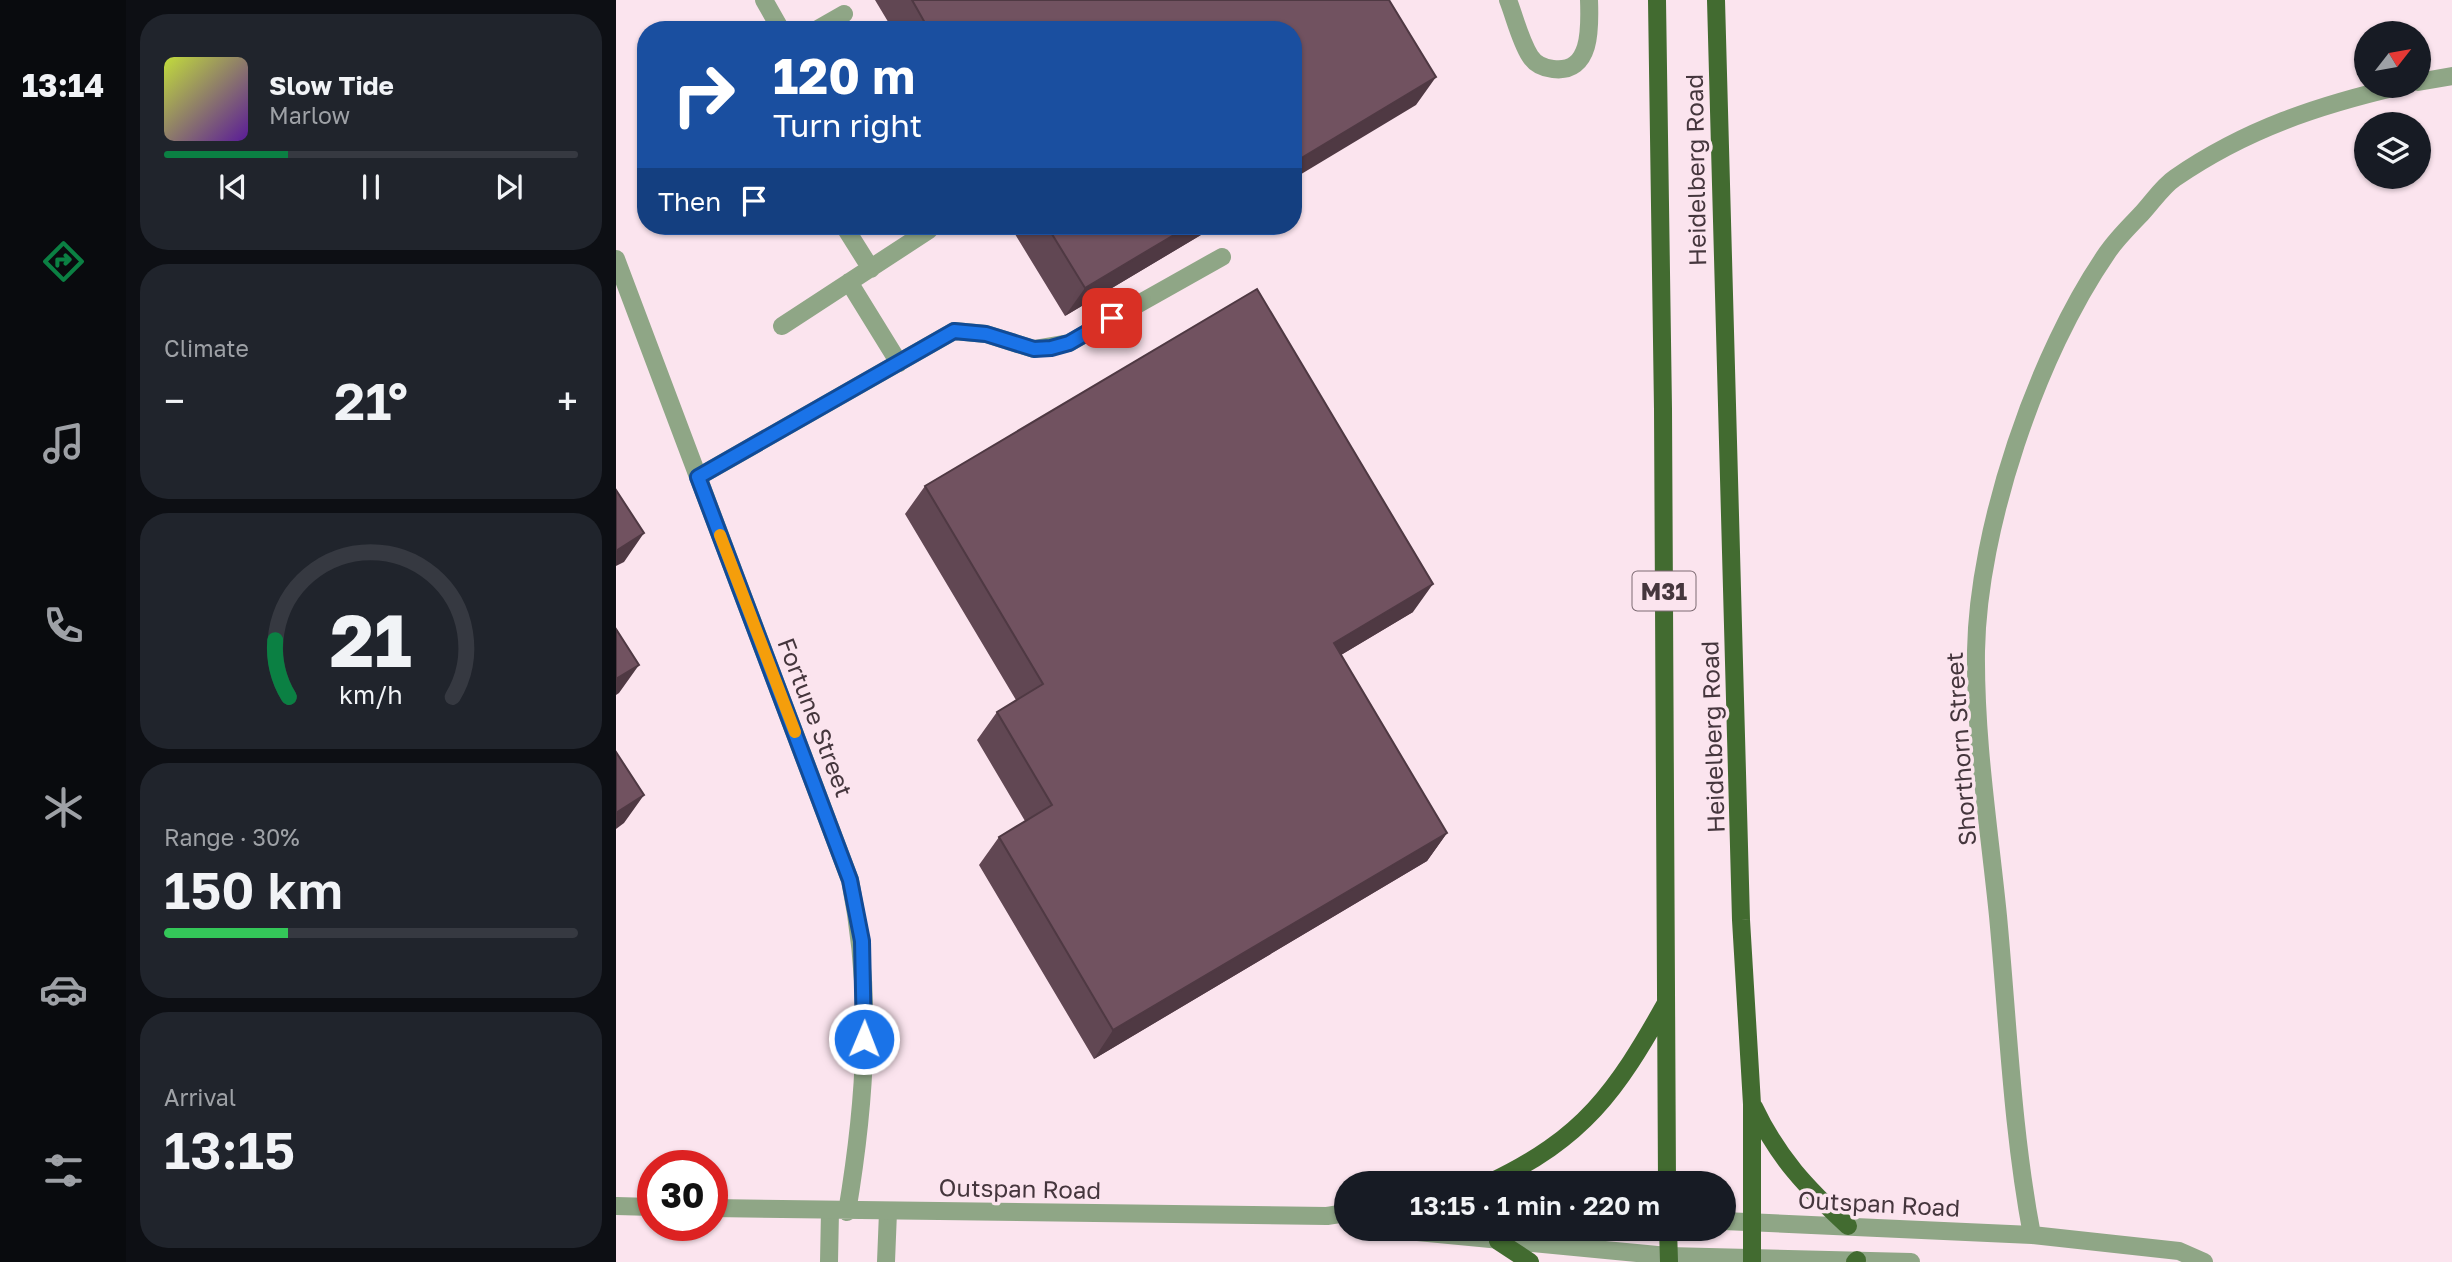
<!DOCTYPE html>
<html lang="en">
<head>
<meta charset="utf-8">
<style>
	body { margin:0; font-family:"Golos Text",sans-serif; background:#20242c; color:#f1f3f6; height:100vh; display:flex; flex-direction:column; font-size:26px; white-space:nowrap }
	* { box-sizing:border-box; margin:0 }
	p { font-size:23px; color:#9ea1a6 }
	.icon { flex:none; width:38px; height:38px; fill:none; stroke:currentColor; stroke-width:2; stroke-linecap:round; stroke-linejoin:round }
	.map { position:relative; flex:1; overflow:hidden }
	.panel { display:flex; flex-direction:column; gap:14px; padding:14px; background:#0d0f14; width:490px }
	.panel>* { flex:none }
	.guide { position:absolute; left:21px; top:21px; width:665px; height:214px; border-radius:28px; box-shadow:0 2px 5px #0004; background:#1a4fa0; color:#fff; overflow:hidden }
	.needle { width:46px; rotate:59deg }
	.controls { position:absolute; left:1738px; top:21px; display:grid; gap:14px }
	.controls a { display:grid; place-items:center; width:77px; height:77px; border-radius:50%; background:#171b24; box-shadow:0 2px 5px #0004; font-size:35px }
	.speed { position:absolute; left:21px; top:1150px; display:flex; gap:14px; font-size:35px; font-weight:700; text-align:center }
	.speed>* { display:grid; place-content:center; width:91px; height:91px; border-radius:50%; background:#171b24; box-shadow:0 2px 5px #0004; line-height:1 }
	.speed .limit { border:10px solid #d22; background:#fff; color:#111 }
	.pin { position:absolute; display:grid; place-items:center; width:60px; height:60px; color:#fff; margin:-30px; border-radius:14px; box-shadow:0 4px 10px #0006 }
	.me { position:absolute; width:77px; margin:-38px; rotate:1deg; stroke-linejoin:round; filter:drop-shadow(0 0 5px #0008) }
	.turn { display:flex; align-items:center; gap:24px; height:147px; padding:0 21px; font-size:32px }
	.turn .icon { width:91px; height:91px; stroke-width:2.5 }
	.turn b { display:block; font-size:49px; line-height:60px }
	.then { display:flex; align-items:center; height:66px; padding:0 21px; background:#0003; gap:14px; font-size:26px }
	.big { font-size:52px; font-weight:600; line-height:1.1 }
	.panel .widget { flex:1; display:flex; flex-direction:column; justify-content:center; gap:10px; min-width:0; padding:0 24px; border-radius:28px; background:#20242c }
	.panel .dial { align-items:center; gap:0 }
	.dial svg { height:182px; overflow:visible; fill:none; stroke:#363941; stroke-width:7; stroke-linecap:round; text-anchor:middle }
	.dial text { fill:#f1f3f6; stroke:none }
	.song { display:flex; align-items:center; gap:21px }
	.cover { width:84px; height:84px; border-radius:10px; background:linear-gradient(135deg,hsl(70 70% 55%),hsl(270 70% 35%)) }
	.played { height:7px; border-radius:4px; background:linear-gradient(90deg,#0b8043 30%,#363941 30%) }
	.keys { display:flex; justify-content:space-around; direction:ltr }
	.heat { display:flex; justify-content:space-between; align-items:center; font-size:38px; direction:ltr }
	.charge { height:10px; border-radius:5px; background:linear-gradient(90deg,#34c759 30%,#363941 0) }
	.trip { position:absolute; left:718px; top:1171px; width:402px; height:70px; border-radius:35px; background:#171b24; box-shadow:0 2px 5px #0004; font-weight:600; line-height:70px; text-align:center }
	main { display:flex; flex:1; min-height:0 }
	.tab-bar { display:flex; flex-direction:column; width:126px; justify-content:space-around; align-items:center; background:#090b0e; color:#9ea1a6 }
	.tab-bar .icon { width:49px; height:49px }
	.tab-bar .current { color:#0b8043 }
	.tab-bar b { font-size:32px; color:#f1f3f6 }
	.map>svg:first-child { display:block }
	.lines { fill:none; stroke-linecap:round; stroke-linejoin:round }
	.service { stroke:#8fa686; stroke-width:18 }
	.minor { stroke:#8fa686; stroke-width:18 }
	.primary { stroke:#426b30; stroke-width:18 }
	.wall { fill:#614753 }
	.shaded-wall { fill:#4f3943 }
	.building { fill:#715260; stroke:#4f3943; stroke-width:2 }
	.route-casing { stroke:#114b97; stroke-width:18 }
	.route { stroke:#1a73e8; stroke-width:12 }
	.slow { stroke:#f59e0b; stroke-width:12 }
	.labels { text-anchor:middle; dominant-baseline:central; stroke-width:7; stroke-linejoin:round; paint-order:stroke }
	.shield { fill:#fbe4ee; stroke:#7c6a72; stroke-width:2 }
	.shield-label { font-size:23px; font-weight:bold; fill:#45363d }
	.street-label { font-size:24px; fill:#45363d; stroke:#fbe4ee }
</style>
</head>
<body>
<main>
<nav class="tab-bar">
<b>13:14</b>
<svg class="icon current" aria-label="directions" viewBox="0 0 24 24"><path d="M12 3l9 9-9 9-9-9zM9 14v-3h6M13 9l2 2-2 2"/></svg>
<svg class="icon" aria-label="music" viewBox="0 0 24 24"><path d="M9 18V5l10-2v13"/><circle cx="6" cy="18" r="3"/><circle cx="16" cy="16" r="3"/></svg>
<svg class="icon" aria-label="phone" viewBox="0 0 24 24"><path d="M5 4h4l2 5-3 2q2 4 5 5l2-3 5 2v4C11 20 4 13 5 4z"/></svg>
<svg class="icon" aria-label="climate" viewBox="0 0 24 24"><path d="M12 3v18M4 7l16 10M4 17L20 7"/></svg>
<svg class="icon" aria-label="car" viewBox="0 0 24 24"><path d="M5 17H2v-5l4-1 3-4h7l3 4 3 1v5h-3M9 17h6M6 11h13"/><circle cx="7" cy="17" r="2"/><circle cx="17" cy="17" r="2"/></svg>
<svg class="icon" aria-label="filters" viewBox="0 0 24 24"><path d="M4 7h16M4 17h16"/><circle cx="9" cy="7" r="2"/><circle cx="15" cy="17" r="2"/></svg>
</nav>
<section class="panel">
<div class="widget">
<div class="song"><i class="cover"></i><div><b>Slow Tide</b><p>Marlow</p></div></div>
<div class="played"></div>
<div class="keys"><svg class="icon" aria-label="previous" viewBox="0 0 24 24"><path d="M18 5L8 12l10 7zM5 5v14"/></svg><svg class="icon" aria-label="pause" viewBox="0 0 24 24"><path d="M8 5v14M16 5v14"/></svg><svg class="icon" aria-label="next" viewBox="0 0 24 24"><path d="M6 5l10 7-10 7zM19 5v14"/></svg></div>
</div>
<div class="widget"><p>Climate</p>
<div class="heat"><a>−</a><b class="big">21°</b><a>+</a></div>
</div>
<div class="widget dial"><svg viewBox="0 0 100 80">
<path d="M14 69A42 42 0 1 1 86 69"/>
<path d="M14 69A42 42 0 0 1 8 44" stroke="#0b8043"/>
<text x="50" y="56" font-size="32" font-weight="700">21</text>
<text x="50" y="72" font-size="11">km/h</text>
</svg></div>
<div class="widget"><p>Range · 30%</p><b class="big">150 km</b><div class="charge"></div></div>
<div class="widget"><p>Arrival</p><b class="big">13:15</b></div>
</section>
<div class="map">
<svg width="1836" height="1262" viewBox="0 0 1836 1262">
	<rect width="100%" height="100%" fill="#fbe4ee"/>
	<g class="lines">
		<!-- service -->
		<path class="service" d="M148,0L165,30
			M892,0C899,18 904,40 914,56C919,64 928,68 937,69C976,74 974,27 973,0
			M200,30L228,14
			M228,226L255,269
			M233,282L283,363
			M166,326L313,230
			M82,477L338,331L370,334L418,349L453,343L606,257
			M213,1262L214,1211
			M270,1262L272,1212"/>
		<!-- minor -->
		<path class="minor" d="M1802,82L1836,76
			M0,259L234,880C257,994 250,1098 231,1212
			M0,1206L37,1207
			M96,1208L711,1216L730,1213
			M1108,1221L1416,1235L1563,1251L1588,1262
			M760,1228L1052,1256L1295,1262
			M1416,1235C1396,1130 1392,1022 1382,916C1373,827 1359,740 1360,651C1362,528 1421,354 1491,253C1501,238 1515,225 1527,212C1537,201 1547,186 1559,178C1630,129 1703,105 1785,86"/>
		<!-- primary -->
		<path class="primary" d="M1041,0L1047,409L1051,1183
			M1100,0L1125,920L1136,1104V1262
			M1138,1107C1162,1158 1191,1188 1232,1226
			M873,1183C968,1138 1000,1092 1050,1003
			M1052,1228L1053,1262
			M882,1241L914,1262
			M1239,1262L1241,1260"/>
	</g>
	<!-- wall -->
	<path class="wall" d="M259,0H773L800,105L677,30H277Z
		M394,226H600L449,316Z
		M309,486L797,612L725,655L831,833L811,861L478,1059L363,865L383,837L409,821L361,740L381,712L400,700L289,514Z"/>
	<!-- shaded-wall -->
	<path class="shaded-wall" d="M820,77L800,105L677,179V163Z
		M573,226H600L449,316L469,288Z
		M28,533L8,562L0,566V551Z
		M817,584L797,612L698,671L718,643Z
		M23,665L3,693L0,695V679Z
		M28,795L8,823L0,829V813Z
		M831,833L811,861L478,1059L497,1030Z"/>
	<!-- building -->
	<path class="building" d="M296,0H773L820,77L677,163V30H313Z
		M431,226H573L469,288Z
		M641,289L817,584L718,643L831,833L497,1030L383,837L436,805L381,712L427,684L309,486Z
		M0,490L28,533L0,551Z
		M0,629L23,665L0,679Z
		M0,752L28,795L0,813Z"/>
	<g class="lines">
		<!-- route casing -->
		<g class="route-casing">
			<path id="route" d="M248,1039L246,941L234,880L82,477L338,331L370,334L418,349L435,348L453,343L496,318"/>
		</g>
		<!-- route -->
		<use href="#route" class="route"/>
		<!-- slow -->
		<path class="slow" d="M104,535L179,732"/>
	</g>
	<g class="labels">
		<!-- shield labels -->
		<rect class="shield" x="1016.5" y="571.5" width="63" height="39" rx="5"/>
		<g class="shield-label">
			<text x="1048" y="591">M31</text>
		</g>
		<!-- street labels -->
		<g class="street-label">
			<text transform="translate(1079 170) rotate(-91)">Heidelberg Road</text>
			<text transform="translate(200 717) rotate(69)">Fortune Street</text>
			<text transform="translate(1096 737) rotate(-92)">Heidelberg Road</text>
			<text transform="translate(1344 749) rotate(-94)">Shorthorn Street</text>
			<text transform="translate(404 1188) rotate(1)">Outspan Road</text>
			<text transform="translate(1263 1203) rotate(3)">Outspan Road</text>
		</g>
	</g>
</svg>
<div class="controls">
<a><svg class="needle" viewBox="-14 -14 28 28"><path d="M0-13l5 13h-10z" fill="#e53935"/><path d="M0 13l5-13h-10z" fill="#9ea1a6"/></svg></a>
<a><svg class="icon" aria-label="layers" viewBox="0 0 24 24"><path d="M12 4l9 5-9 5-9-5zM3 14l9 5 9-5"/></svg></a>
</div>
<div class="speed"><div class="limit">30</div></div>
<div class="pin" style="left:496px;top:318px;background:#d93025"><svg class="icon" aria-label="arrive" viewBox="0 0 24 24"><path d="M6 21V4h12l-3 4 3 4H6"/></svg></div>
<svg class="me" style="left:248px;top:1039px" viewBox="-20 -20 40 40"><circle r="17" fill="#1a73e8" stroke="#fff" stroke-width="3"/><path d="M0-11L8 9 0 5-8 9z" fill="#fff"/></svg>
<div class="trip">13:15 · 1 min · 220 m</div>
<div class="guide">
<div class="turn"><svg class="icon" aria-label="right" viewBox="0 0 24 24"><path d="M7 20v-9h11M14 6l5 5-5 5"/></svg><div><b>120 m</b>Turn right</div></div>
<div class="then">Then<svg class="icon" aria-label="arrive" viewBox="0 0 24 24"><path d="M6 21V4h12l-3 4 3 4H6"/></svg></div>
</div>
</div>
</main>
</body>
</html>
